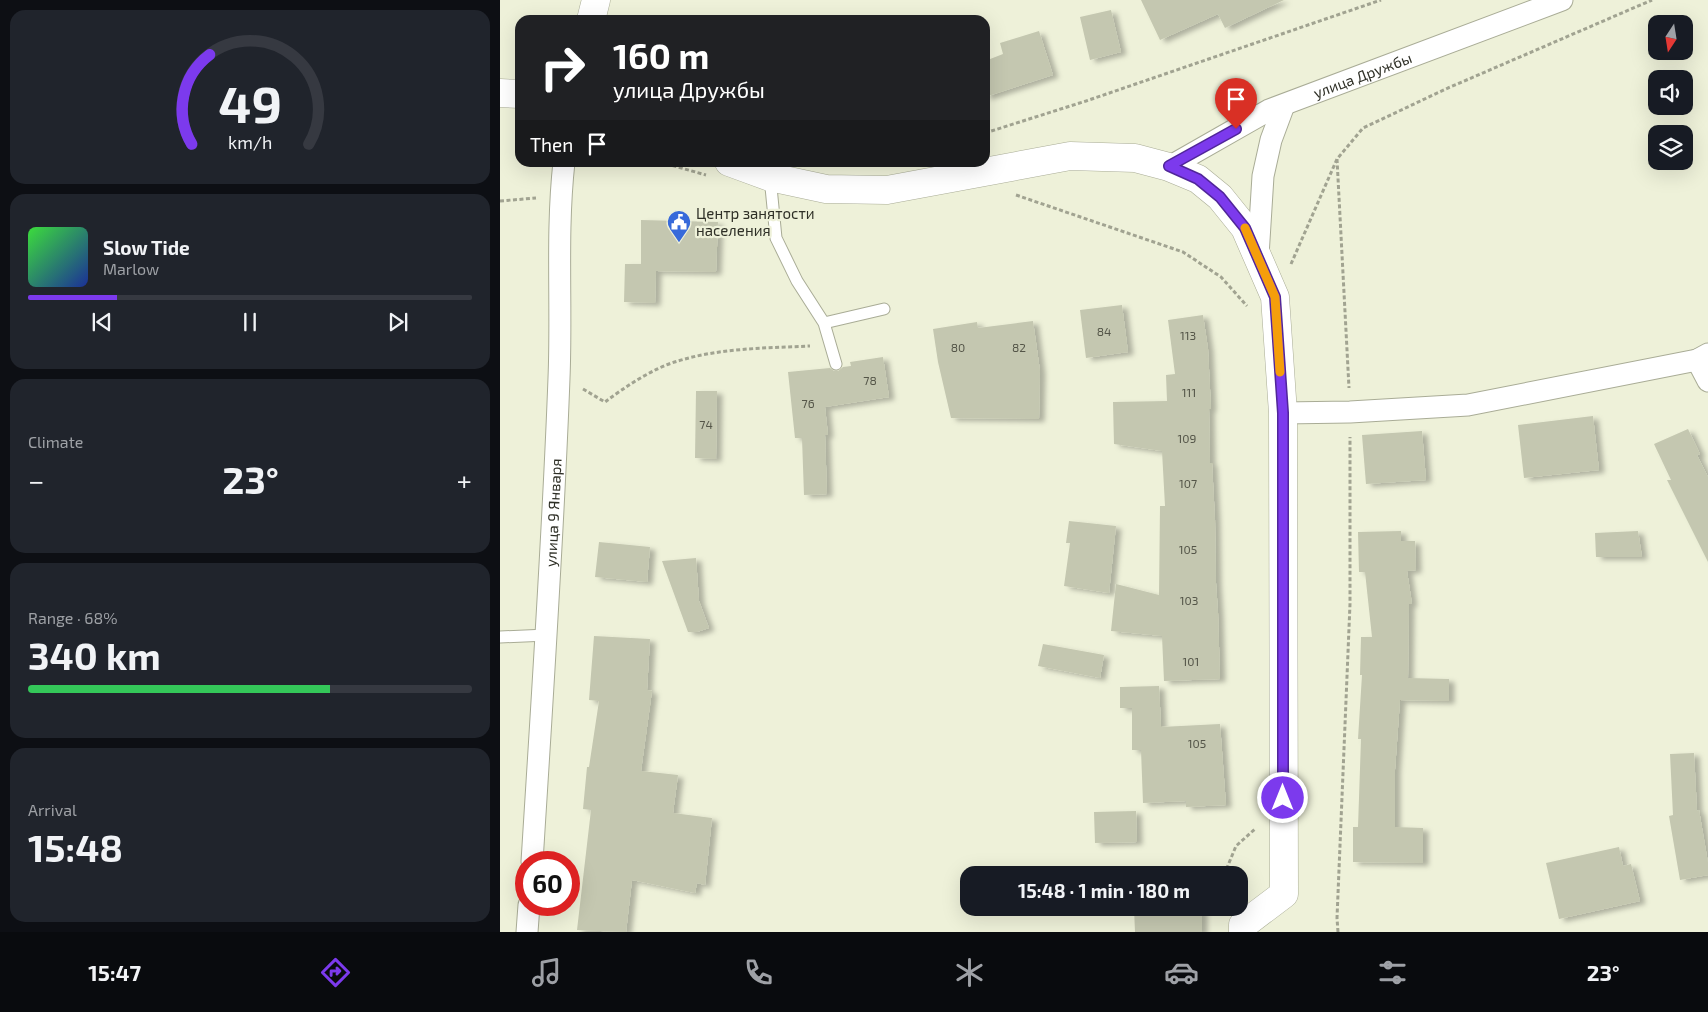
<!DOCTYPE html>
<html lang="en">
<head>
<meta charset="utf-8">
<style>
	body { margin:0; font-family:"Exo 2",sans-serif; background:#20242c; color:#f1f3f6; height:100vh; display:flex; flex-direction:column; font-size:19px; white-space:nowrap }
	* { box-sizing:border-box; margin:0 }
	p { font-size:16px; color:#9ea1a6 }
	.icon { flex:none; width:28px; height:28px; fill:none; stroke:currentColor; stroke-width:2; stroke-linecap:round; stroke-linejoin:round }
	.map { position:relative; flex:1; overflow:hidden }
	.panel { display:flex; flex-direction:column; gap:10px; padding:10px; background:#0d0f14; width:500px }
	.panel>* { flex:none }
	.guide { position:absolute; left:15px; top:15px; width:475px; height:152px; border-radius:15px; box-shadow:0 5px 20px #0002; background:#202124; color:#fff; overflow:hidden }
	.needle { width:32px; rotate:192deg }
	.controls { position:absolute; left:1148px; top:15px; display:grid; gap:10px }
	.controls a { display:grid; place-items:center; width:45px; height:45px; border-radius:10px; background:#171b24; box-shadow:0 5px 20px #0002; font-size:25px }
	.speed { position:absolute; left:15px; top:851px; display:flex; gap:10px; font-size:25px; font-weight:700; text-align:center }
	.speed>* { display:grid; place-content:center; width:65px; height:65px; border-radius:50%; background:#171b24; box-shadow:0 5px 20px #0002; line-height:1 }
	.speed .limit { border:8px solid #d22; background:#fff; color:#111 }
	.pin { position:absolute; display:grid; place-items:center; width:42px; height:42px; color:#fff; margin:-51px -21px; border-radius:50% 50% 50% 0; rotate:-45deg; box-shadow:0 0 5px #0007 }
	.pin .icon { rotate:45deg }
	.me { position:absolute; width:55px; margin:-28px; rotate:0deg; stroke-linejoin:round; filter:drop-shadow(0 0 4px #0008) }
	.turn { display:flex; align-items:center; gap:18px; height:105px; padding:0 15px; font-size:22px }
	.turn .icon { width:65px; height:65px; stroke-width:2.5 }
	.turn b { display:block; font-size:35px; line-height:42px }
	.then { display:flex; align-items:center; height:48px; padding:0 15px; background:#0003; gap:10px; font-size:19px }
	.big { font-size:38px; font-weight:700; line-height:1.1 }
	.panel .widget { flex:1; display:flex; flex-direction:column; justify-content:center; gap:8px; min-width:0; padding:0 18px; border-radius:15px; background:#20242c }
	.panel .dial { align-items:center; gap:0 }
	.dial svg { height:130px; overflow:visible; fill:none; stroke:#363941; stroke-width:7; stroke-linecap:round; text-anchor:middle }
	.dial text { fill:#f1f3f6; stroke:none }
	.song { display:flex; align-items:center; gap:15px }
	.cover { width:60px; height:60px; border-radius:8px; background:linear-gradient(135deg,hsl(120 70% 55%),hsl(230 70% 35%)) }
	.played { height:5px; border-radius:2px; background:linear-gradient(90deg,#7c3aed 20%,#363941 20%) }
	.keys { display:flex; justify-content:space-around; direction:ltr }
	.heat { display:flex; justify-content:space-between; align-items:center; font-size:28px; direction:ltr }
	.charge { height:8px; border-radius:4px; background:linear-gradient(90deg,#34c759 68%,#363941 0) }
	.trip { position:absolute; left:460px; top:866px; width:288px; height:50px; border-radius:15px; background:#171b24; box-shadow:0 5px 20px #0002; font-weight:700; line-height:50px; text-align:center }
	.menu { display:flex; height:80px; justify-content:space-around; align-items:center; background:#090b0e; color:#9ea1a6 }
	.menu .icon { width:35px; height:35px }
	.menu .selected { color:#7c3aed }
	.menu b { font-size:22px; color:#f1f3f6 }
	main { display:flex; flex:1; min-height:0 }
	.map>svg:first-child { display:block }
	.building { fill:#c4c7b0; filter:url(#shadow) }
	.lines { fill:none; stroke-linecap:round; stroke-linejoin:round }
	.lane-casing { stroke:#a9ac96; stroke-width:13 }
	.street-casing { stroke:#a9ac96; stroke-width:23 }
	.primary-casing { stroke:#a9ac96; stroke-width:29 }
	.path { stroke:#a1a391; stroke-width:3; stroke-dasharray:4 2.5; stroke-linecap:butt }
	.lane { stroke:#fff; stroke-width:11 }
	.street { stroke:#fff; stroke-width:21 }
	.primary { stroke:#fff; stroke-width:28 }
	.route-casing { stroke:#51269a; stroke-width:12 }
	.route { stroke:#7c3aed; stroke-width:9 }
	.slow { stroke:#f59e0b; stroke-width:9 }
	.labels { text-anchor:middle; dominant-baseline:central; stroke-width:4.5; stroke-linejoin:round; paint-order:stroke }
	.number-label { font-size:12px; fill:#545548 }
	.street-label { font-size:15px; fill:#2e2f26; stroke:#eef1d9 }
	.poi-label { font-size:15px; fill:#2e2f26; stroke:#eef1d9; text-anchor:start }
</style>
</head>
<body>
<main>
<section class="panel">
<div class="widget dial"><svg viewBox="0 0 100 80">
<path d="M14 69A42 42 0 1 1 86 69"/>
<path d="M14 69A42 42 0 0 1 25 14" stroke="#7c3aed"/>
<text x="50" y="56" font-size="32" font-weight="700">49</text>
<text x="50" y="72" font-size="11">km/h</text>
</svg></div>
<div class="widget">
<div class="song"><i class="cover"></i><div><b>Slow Tide</b><p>Marlow</p></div></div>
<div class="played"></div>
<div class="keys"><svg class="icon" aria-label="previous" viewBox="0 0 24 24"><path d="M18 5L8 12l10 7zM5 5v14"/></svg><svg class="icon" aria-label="pause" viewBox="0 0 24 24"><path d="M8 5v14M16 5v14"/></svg><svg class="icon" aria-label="next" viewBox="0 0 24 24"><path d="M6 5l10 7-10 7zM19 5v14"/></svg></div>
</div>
<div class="widget"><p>Climate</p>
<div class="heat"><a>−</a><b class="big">23°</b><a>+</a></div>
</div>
<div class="widget"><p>Range · 68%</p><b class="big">340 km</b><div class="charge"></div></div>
<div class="widget"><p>Arrival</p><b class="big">15:48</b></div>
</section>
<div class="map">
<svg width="1208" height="932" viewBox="0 0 1208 932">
	<defs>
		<filter id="shadow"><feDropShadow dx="5.5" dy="3" stdDeviation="2.5" flood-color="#0004"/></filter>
	</defs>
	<rect width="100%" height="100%" fill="#eef1d9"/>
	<!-- building -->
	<path class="building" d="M641,0H784L725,28L718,14L660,40Z
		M611,10L621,52L590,60L580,17Z
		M539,31L553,75L485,97V61L503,54L500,43Z
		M141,220L218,222L216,272L156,271L155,303L124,302L125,264H141Z
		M622,305L628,352L586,358L580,310Z
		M703,315L708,349L711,409H709L710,463H712L715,520L716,583L718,613L720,679L664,681L662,636L611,631L616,584L659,595L660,506H665L662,451L614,444L613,402L667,401L666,375L675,374L668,320Z
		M533,321L540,371L539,419L451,418L438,362L433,329L477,322L478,328Z
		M383,357L389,397L325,407L328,435H325L327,494L304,495L302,438H295L288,372L330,368L334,371H338L343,367L351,366L350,362Z
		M196,391H217L216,459L195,458Z
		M1093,416L1099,470L1024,478L1018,425Z
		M1188,429L1200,454L1197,455L1208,477V562L1167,480H1171L1154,444Z
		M922,431L926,480L866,484L862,435Z
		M569,521L616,526L609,593L564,586L570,543H566Z
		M901,531V541H915L916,570L907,571L912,604H909L908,678L949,679V701L900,700L895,770V827L923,828V863L853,862V827H858L861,739H858L862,675H860L861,637H872L865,572H859L858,532Z
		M1138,531L1142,557H1096L1095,533Z
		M99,542L150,547L147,582L95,577Z
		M196,558L199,601L209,628L197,632H188L162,561Z
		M94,636L150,639L147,690L152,691L141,771L178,775L173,813L212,818L205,885L197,883L195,893L132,880L126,932L77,930L91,810L83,809L87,767H89L99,701L89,700Z
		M543,644L604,655L600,678L538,666Z
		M659,686L661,727L720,724L726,805L686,807V801L643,803L641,750H632V708H620V687Z
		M1194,753L1197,811L1199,810L1208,863V875L1180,880L1169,816L1173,815L1170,754Z
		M636,811L637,842L595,843L594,812Z
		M1119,847L1123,866L1131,864L1140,901L1059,919L1046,863Z
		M634,908H702V932H635Z"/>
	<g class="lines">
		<!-- lane casing -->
		<g class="lane-casing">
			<path id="lane" d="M270,177L276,238L297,281L324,323L336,364
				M324,323L384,309
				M0,637L47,635"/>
		</g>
		<!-- street casing -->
		<g class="street-casing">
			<g id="street">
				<path id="s1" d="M669,167L769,110L1062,0"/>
				<path d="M758,256L763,176L771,140L784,105"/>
				<path d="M1197,360L1208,381"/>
				<path d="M783,413L850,412L968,405L1197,360L1208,354"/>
				<path id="s2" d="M32,862C42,701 53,540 59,378C62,306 56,234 64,162"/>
				<path d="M27,932L29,905"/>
			</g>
		</g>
		<!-- primary casing -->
		<g class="primary-casing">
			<path id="primary" d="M91,20L96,0
				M0,93L20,94
				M229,162L270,177L326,189L387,190L570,156L635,158L669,167L698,179L720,197L745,228L775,297L783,413L784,894L743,925V932"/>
		</g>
		<!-- path -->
		<path class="path" d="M485,133L586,101L881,0
			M837,159L849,388
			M160,162L206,175
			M516,195L683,252L721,277L747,306
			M0,201L36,198
			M791,264L837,159L863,128L948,88L1152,0
			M83,389L105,402C125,387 153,368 178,361C220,348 266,348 310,346
			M724,875L736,846L755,829
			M838,932L837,918L850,604V437"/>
		<!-- lane -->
		<use href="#lane" class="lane"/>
		<!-- street -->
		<use href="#street" class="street"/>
		<!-- primary -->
		<use href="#primary" class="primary"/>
	</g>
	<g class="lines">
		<!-- route casing -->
		<g class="route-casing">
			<path id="route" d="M736,129L669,166L698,179L720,197L745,228L775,297L783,413V798"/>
		</g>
		<!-- route -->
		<use href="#route" class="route"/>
		<!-- slow -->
		<path class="slow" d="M745,228L775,297L780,372"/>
	</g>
	<!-- icons -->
	<defs>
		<g id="civic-pin" transform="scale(1.25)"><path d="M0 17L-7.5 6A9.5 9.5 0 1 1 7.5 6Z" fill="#376ada" stroke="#eef1d9"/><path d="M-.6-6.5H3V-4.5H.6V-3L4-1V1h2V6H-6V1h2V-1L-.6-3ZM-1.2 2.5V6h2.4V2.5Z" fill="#fff"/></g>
	</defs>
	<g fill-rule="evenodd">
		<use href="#civic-pin" x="179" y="222"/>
	</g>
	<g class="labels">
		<!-- number labels -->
		<g class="number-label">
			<text x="604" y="331">84</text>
			<text x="688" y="335">113</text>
			<text x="458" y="347">80</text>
			<text x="519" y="347">82</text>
			<text x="370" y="380">78</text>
			<text x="689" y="392">111</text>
			<text x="308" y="403">76</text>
			<text x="206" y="424">74</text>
			<text x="687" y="438">109</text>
			<text x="688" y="483">107</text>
			<text x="688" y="549">105</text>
			<text x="689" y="600">103</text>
			<text x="691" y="661">101</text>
			<text x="697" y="743">105</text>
		</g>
		<!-- street labels -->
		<g class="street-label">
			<text stroke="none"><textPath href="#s1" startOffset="215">улица Дружбы</textPath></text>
			<text stroke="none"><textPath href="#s2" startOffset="350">улица 9 Января</textPath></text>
		</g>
		<!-- poi labels -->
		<g class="poi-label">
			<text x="196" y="213">Центр занятости<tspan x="196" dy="17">населения</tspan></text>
		</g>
	</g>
</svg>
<div class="controls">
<a><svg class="needle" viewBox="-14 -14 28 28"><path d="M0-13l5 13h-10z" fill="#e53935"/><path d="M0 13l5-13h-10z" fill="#9ea1a6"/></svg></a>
<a><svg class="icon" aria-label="sound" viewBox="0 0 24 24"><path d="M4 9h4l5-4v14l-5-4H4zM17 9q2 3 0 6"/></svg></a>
<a><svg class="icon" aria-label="layers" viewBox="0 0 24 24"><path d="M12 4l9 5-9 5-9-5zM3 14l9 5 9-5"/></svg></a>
</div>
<div class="speed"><div class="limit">60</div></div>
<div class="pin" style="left:736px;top:129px;background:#d93025"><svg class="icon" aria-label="arrive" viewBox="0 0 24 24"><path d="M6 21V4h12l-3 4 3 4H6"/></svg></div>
<svg class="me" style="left:783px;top:798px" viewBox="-20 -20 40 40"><circle r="17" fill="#7c3aed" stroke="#fff" stroke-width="3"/><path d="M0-11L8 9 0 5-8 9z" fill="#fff"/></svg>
<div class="trip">15:48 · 1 min · 180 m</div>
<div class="guide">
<div class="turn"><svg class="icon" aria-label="right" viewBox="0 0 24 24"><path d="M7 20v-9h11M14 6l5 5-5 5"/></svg><div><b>160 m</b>улица Дружбы</div></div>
<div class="then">Then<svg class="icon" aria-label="arrive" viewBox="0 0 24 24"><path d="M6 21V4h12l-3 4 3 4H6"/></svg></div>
</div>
</div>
</main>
<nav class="menu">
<b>15:47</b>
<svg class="icon selected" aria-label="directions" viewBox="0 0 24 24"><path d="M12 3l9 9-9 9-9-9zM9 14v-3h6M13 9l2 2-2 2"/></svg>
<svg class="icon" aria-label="music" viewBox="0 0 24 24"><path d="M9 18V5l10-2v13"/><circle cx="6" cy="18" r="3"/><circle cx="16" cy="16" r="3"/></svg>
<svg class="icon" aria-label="phone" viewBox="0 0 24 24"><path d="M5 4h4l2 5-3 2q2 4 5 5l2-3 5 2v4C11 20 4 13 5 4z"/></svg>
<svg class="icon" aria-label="climate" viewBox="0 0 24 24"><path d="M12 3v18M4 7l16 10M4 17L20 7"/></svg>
<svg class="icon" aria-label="car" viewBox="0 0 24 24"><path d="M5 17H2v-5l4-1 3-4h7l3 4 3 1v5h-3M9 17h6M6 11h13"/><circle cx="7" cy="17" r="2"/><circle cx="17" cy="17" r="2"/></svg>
<svg class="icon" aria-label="filters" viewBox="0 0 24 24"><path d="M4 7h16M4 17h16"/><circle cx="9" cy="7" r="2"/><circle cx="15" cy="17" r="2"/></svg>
<b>23°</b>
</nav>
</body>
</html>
